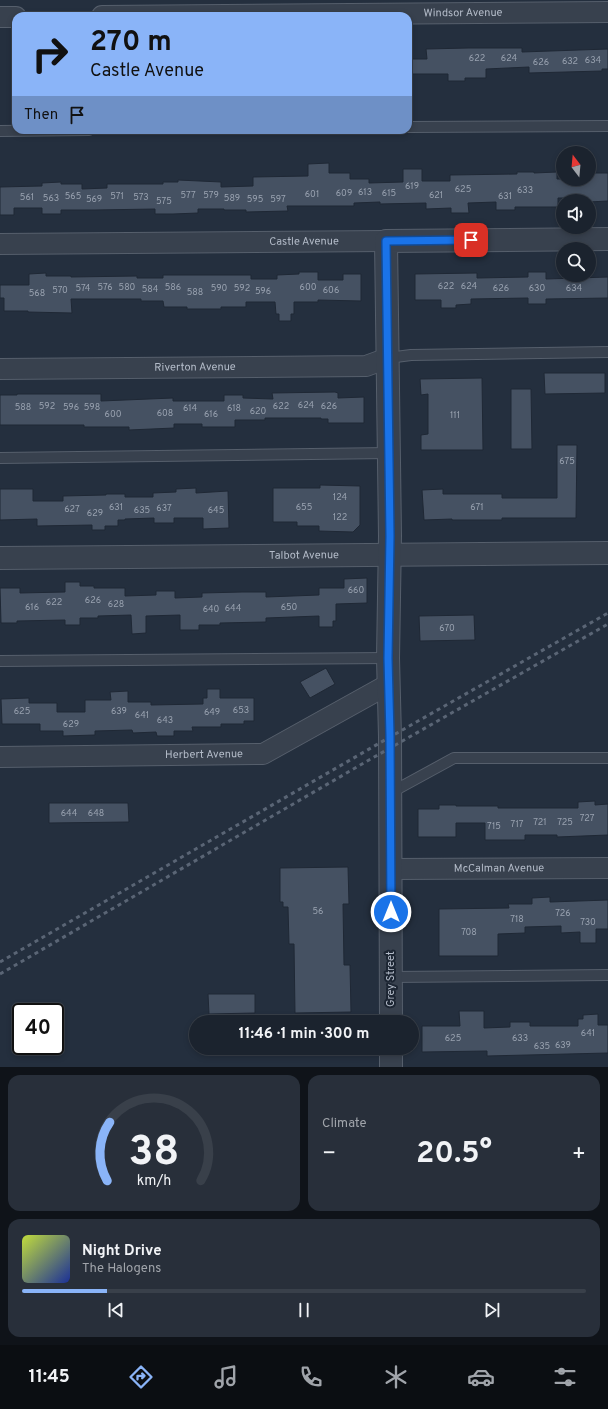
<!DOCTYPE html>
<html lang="en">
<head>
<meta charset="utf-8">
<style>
	body { margin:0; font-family:Overpass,sans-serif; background:#282f3a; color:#f1f3f6; height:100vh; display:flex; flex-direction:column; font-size:15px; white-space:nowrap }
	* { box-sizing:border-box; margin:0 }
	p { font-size:13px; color:#a0a4aa }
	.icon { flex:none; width:22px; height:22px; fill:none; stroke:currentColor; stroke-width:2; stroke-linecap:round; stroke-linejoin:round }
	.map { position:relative; height:1067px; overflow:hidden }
	.details { display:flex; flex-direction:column; gap:8px; padding:8px; background:#0f1319; flex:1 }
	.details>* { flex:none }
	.guide { position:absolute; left:12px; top:12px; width:400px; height:122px; border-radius:12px; box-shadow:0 2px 6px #0003,0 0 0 1px #39404a; background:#8ab4f8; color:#111; overflow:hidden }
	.needle { width:26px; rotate:344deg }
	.fabs { position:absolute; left:556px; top:146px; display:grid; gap:8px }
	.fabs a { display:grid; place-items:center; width:40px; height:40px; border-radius:50%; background:#1b232e; box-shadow:0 2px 6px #0003,0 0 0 1px #39404a; font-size:20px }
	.speed { position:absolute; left:12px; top:1003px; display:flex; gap:8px; font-size:20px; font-weight:700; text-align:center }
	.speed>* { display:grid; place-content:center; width:52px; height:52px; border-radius:50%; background:#1b232e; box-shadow:0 2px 6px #0003,0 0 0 1px #39404a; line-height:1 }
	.speed .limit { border:2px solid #111; border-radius:6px; background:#fff; color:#111 }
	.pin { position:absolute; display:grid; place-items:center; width:34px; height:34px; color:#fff; margin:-17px; border-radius:8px; box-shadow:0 2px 6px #0006 }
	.me { position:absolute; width:44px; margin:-22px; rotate:0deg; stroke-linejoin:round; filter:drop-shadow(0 0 3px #0008) }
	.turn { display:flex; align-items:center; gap:14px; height:84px; padding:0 12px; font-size:18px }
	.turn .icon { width:52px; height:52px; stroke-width:2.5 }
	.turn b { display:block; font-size:28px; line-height:34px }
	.then { display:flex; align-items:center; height:38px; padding:0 12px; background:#0003; gap:8px; font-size:15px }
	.big { font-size:30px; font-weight:700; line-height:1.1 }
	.details .widget { flex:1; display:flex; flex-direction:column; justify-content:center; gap:6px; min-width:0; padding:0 14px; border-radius:12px; background:#282f3a }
	.details .dial { align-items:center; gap:0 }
	.dial svg { height:104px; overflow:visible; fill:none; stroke:#39404a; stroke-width:7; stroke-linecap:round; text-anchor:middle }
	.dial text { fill:#f1f3f6; stroke:none }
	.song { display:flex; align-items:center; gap:12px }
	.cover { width:48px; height:48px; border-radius:6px; background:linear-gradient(135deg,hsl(70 70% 55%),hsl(230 70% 35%)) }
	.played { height:4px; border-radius:2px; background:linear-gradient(90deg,#8ab4f8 15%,#39404a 15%) }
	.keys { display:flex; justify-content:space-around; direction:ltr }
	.heat { display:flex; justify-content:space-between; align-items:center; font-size:22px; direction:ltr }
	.details .tiles { flex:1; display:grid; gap:8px; grid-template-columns:1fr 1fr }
	.widget:last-child { grid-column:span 2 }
	.trip { position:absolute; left:189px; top:1015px; width:230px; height:40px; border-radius:20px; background:#1b232e; box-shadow:0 2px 6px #0003,0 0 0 1px #39404a; font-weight:700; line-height:40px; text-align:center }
	.menu { display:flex; height:64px; justify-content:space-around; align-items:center; background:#0b0e12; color:#a0a4aa }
	.menu .icon { width:28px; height:28px }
	.menu .on { color:#8ab4f8 }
	.menu b { font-size:18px; color:#f1f3f6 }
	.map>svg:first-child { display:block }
	.building { fill:#455162; stroke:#1f2835 }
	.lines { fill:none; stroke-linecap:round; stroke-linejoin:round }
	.service-casing { stroke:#565f6c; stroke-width:12 }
	.minor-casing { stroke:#565f6c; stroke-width:22 }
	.tertiary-casing { stroke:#565f6c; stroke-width:24 }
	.service { stroke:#38414e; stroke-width:10 }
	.minor { stroke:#38414e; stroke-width:20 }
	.tertiary { stroke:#38414e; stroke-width:22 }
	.rail { stroke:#5a6575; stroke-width:3; stroke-dasharray:4 4; stroke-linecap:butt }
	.route-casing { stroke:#114b97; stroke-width:10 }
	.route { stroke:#1a73e8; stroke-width:7 }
	.labels { text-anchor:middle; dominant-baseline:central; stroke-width:4; stroke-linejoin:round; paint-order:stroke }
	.number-label { font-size:9px; fill:#98a1af }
	.street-label { font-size:11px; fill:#b4bcc9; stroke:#1d2633 }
</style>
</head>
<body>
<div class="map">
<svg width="608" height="1067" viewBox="0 0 608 1067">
	<rect width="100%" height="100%" fill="#242f3e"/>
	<!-- building -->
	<path class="building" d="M468,48H522V52L608,49V69H602V71L529,73V67L486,69V78H465V81H448V74H408V59H427L426,49Z
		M329,163V173H350V179H369V183L403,182V169H422V181H450V175L517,174V172H534V173L557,172V179H589V173H608V201L589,202L586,201V198H558V207H515V210H496V202L468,203L469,213H451V208L426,209V203L380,204V202L354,203V206H287L288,211L246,212V210H224V209H198V213L173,214H155V209L95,210H61V214H42V208H14V215H0V187L42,186V183L61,182V184H82V189L107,188V184H163V182H178V180L221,182V187L253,186V177L308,176V164Z
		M299,272H318V280H343V274H361V301L318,300V302H294V314H291V321H279V314H276L275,302H246V307H221V309H187V307H164L163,301H141V299H71L72,313L28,312V311H4V298H0V285H29V274L46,273V276H71V277L137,276V278H163V275H251V279H277V275L299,274Z
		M528,272H546V279L608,277V298L546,299V304H528V298L471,299V304L456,305V308H441V300H415V274L477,273V278L528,277Z
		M544,373H605V393L545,394Z
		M482,378L483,450H421V435L428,434V394L421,395L420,379Z
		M511,389H531L532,449H511Z
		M335,392L338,393V398L364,397V423H328V419H321V418H265V420H235V427H202V424H174V428L129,430V427H84V425H0V395H17V394H101V401L173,398V401H224V395H243V398L273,399L272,393Z
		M557,445H577L576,518H502V520H452V519L424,520L422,490L443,489V494H502V498H557Z
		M320,485L360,486V525L353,532L319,531V526H297V522H273V488H320Z
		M196,488V493L228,491L229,528L203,529V518H174V523H154V518L125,519V520H118V526H105V530H92V525L37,526V519L0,520V489H33V501H63V496L106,495V494H125V497H153V493L176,492V489Z
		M367,578V603L336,604V621H333V627H319V616L266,618V622L220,623V625H199V630H180V615L146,616V633L132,634L131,615L98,616V618H80V625H65V620L17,621V623H1L0,588H20V593L65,592V582H80V586H94V588H125V596L156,595V591H175V598L202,597V593L242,592H266V597L319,595V588H344V579Z
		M474,615L475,640L420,641L419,616Z
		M326,668L335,684L310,698L300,682Z
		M207,689H220V698H254V721H244V724H221V727H192L193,731H174V736H157L156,732L133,733L132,730L95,731V735L63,736V731H40V724H2L1,699L29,698V703H57V712H85V700H111L110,692L128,691V702H151V705L203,704V698H207Z
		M595,801V805L608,804V835L557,837V835H525V840H485V823H456V837H418V809H439V805H456V806H498V808H578V802Z
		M49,803H128L129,822L49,823Z
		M348,867L349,904H343L344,965H350L351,1012L295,1013L294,944H289L288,907H283V902H280V868Z
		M550,897V902L608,900V929H596V943H580V932L561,933V926L525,927V933L498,934V956H439V909L509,908L508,904H532V898Z
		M208,994H255V1013L209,1014Z
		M459,1011H484V1028L510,1027V1022H530V1026H578V1019H583V1015L598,1014V1025H608V1053L487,1056V1051L422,1052V1026H460Z"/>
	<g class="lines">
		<!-- service casing -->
		<g class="service-casing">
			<path id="service" d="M408,127L608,126
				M0,131L89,130
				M388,358L411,355L608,352
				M0,458L389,453
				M0,661L388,658
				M390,793L454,758H608
				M391,977L608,975"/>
		</g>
		<!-- minor casing -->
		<g class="minor-casing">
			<g id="minor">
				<path id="s1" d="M102,16L608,12"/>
				<path d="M0,17H16"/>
				<path id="s2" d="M0,244L386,241"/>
				<path id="s3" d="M0,369L366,366L388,358"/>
				<path id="s4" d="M0,757L263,754L389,684"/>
				<path id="s5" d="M390,869L608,868"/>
			</g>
		</g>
		<!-- tertiary casing -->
		<g class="tertiary-casing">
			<g id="tertiary">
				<path id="s6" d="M0,558L608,553"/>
				<path d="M391,1022L390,737L388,658L390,536L386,241L608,239"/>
				<path d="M391,1067V1048"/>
			</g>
		</g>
		<!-- service -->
		<use href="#service" class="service"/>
		<!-- minor -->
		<use href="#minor" class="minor"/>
		<!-- tertiary -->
		<use href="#tertiary" class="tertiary"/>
		<!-- rail -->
		<path class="rail" d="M0,962L390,737L608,613
			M0,974L369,760L608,624"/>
	</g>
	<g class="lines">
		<!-- route casing -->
		<g class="route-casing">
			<path id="route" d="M391,912L390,736L388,658L390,536L386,241L471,240"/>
		</g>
		<!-- route -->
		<use href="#route" class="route"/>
	</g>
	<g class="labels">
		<!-- number labels -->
		<g class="number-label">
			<text x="477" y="58">622</text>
			<text x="509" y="58">624</text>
			<text x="593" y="60">634</text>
			<text x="570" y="61">632</text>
			<text x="541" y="62">626</text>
			<text x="412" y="186">619</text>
			<text x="463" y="189">625</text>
			<text x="525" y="190">633</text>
			<text x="365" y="192">613</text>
			<text x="344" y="193">609</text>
			<text x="389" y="193">615</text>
			<text x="312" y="194">601</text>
			<text x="188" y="195">577</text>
			<text x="211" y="195">579</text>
			<text x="436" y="195">621</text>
			<text x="73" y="196">565</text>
			<text x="117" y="196">571</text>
			<text x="505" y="196">631</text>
			<text x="27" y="197">561</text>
			<text x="141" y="197">573</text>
			<text x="51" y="198">563</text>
			<text x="232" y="198">589</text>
			<text x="94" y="199">569</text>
			<text x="255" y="199">595</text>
			<text x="278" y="199">597</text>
			<text x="164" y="201">575</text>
			<text x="446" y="286">622</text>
			<text x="469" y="286">624</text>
			<text x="105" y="287">576</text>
			<text x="127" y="287">580</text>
			<text x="173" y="287">586</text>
			<text x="308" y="287">600</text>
			<text x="83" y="288">574</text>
			<text x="219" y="288">590</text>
			<text x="242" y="288">592</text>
			<text x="501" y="288">626</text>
			<text x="537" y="288">630</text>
			<text x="574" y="288">634</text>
			<text x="150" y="289">584</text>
			<text x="60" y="290">570</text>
			<text x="331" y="290">606</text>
			<text x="263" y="291">596</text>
			<text x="195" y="292">588</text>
			<text x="37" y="293">568</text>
			<text x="306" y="405">624</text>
			<text x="47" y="406">592</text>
			<text x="281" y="406">622</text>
			<text x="329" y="406">626</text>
			<text x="23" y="407">588</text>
			<text x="71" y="407">596</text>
			<text x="92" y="407">598</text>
			<text x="190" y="408">614</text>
			<text x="234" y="408">618</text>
			<text x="258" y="411">620</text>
			<text x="165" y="413">608</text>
			<text x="113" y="414">600</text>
			<text x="211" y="414">616</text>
			<text x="455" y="415">111</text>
			<text x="567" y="461">675</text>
			<text x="340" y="497">124</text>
			<text x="116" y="507">631</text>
			<text x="304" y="507">655</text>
			<text x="477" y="507">671</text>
			<text x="164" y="508">637</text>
			<text x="72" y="509">627</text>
			<text x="142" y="510">635</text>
			<text x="216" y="510">645</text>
			<text x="95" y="513">629</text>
			<text x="340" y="517">122</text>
			<text x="356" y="590">660</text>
			<text x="93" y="600">626</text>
			<text x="54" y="602">622</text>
			<text x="116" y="604">628</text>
			<text x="32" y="607">616</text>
			<text x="289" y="607">650</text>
			<text x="233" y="608">644</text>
			<text x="211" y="609">640</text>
			<text x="447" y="628">670</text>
			<text x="241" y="710">653</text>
			<text x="22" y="711">625</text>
			<text x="119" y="711">639</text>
			<text x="212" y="712">649</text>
			<text x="142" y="715">641</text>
			<text x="165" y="720">643</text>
			<text x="71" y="724">629</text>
			<text x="69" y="813">644</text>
			<text x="96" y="813">648</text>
			<text x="587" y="818">727</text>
			<text x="540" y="822">721</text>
			<text x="565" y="822">725</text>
			<text x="517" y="824">717</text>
			<text x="494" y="826">715</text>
			<text x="318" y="911">56</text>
			<text x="563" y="913">726</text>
			<text x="517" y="919">718</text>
			<text x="588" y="922">730</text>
			<text x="469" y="932">708</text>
			<text x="588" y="1033">641</text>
			<text x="453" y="1038">625</text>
			<text x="520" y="1038">633</text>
			<text x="563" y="1045">639</text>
			<text x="542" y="1046">635</text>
		</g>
		<!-- street labels -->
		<g class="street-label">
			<text stroke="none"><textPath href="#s1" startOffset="361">Windsor Avenue</textPath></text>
			<text stroke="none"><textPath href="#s2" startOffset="304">Castle Avenue</textPath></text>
			<text stroke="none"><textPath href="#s3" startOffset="195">Riverton Avenue</textPath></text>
			<text stroke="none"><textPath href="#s6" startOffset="304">Talbot Avenue</textPath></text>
			<text stroke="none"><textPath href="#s4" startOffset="204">Herbert Avenue</textPath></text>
			<text stroke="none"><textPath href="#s5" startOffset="109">McCalman Avenue</textPath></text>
			<text transform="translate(391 979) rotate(-90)">Grey Street</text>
		</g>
	</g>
</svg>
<div class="fabs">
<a><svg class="needle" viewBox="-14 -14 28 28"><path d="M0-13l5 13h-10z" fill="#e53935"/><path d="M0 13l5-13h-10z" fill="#a0a4aa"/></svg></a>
<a><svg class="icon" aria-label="sound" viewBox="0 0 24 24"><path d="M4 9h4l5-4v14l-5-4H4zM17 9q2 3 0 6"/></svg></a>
<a><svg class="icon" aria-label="search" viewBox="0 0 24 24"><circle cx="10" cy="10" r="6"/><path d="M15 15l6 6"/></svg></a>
</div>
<div class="speed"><div class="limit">40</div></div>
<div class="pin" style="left:471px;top:240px;background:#d93025"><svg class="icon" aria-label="arrive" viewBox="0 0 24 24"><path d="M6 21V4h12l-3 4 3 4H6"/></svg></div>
<svg class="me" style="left:391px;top:912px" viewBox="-20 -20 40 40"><circle r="17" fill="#1a73e8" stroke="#fff" stroke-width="3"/><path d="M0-11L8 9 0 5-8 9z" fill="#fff"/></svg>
<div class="trip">11:46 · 1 min · 300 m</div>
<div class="guide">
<div class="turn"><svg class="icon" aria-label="right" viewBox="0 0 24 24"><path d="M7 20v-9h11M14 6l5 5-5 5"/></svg><div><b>270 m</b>Castle Avenue</div></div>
<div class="then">Then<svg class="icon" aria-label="arrive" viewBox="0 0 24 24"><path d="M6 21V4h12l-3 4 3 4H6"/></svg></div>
</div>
</div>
<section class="details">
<div class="tiles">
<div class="widget dial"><svg viewBox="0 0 100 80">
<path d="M14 69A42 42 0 1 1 86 69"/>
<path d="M14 69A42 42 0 0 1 16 24" stroke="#8ab4f8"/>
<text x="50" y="56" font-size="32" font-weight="700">38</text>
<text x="50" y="72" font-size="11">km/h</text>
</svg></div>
<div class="widget"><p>Climate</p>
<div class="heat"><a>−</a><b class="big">20.5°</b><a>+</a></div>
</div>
<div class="widget">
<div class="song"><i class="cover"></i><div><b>Night Drive</b><p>The Halogens</p></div></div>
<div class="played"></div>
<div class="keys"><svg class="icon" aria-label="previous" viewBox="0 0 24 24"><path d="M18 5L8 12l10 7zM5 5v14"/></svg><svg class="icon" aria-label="pause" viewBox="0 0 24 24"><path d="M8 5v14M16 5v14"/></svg><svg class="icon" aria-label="next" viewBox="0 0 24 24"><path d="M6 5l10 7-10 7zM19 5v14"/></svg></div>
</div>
</div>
</section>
<nav class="menu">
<b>11:45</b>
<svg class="icon on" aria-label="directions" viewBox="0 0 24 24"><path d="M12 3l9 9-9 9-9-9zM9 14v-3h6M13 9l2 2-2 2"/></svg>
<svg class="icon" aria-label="music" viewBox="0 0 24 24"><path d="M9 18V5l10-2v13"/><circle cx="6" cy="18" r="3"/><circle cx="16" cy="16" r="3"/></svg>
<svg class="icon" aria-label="phone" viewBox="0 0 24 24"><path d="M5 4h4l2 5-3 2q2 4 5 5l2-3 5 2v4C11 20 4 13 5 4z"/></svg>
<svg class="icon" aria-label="climate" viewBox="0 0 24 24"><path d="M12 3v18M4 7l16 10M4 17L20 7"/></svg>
<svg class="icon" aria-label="car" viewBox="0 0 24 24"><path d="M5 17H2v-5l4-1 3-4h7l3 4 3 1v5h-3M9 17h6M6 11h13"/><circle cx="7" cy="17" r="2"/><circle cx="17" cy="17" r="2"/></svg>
<svg class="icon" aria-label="filters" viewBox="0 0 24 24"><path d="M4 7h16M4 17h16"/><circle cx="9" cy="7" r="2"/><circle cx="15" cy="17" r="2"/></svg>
</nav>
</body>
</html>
